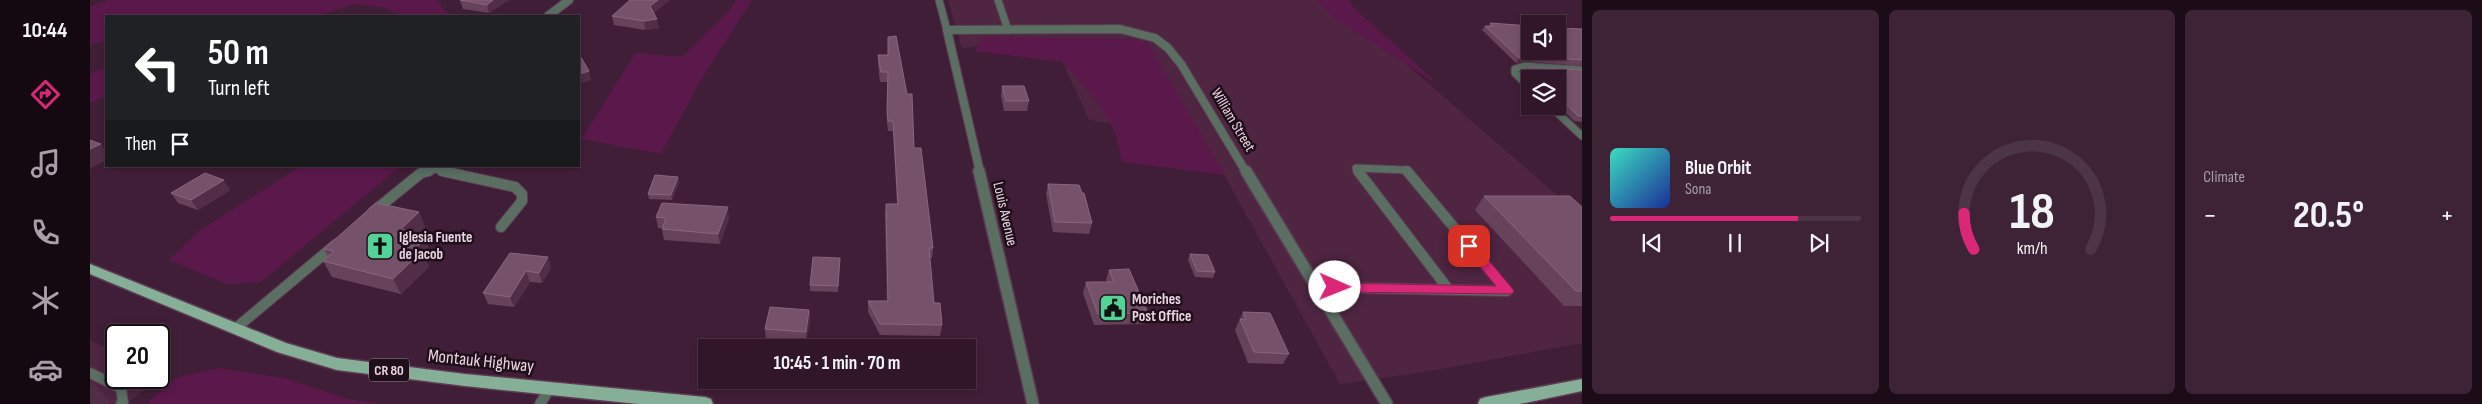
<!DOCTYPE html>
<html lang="en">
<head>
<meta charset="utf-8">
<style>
	body { margin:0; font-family:"Sofia Sans Condensed",sans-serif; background:#3d2335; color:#f1f3f6; height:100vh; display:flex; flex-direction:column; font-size:19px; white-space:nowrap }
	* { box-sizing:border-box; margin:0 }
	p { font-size:16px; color:#a89fa8 }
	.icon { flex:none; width:28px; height:28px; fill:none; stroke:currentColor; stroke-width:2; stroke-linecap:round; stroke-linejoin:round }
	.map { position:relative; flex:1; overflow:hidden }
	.panel { display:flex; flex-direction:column; gap:10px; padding:10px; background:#1b0c17; width:900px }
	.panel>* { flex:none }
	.hud { position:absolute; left:15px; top:15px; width:475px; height:152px; border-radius:0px; box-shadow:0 2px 8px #0003,0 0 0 1px #4c3546; background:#202124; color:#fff; overflow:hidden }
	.controls { position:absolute; left:1431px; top:15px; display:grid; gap:10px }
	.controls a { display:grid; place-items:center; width:45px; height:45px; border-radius:0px; background:#311629; box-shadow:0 2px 8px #0003,0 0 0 1px #4c3546; font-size:25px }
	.speed { position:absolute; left:15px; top:324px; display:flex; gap:10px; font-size:25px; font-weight:700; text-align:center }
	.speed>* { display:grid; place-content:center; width:65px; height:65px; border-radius:50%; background:#311629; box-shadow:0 2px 8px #0003,0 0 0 1px #4c3546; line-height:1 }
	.speed .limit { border:2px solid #111; border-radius:8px; background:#fff; color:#111 }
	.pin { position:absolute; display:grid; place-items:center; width:42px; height:42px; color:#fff; margin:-21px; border-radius:10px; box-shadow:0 2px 8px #0006 }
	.me { position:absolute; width:55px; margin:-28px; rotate:91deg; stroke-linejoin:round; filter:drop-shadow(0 0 4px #0008) }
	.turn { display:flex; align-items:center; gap:18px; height:105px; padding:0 20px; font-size:22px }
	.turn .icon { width:65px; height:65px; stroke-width:2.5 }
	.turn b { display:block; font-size:35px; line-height:42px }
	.then { display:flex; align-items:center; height:48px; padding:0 20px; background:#0003; gap:10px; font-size:19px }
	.big { font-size:38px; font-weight:700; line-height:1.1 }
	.panel .widget { flex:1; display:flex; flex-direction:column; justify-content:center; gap:8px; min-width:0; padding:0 18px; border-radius:8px; background:#3d2335 }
	.panel .dial { align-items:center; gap:0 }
	.dial svg { height:130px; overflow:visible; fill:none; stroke:#4c3546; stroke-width:7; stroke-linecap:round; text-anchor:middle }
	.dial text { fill:#f1f3f6; stroke:none }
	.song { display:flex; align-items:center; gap:15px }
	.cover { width:60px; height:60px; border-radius:8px; background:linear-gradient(135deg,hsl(170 70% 55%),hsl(230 70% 35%)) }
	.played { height:5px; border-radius:2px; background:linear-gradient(90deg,#db2777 75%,#4c3546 75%) }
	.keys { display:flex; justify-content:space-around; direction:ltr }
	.heat { display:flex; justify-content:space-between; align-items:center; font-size:28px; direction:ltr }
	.panel .tiles { flex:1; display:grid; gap:10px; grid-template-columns:repeat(3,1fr) }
	.trip { position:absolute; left:608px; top:339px; width:278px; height:50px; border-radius:0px; background:#311629; box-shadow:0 2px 8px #0003,0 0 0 1px #4c3546; font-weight:700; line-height:50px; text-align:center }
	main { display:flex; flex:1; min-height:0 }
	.menu { display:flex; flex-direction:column; width:90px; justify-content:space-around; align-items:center; background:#140910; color:#a89fa8 }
	.menu .icon { width:35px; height:35px }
	.menu .on { color:#db2777 }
	.menu b { font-size:22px; color:#f1f3f6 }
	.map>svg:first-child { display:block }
	.built { fill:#4f2542 }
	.green { fill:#5b184a }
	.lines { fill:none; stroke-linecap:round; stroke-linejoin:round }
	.service-far1-casing { stroke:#5c3b53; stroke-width:9 }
	.service-casing { stroke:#5c3b53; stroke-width:12 }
	.minor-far1-casing { stroke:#5c3b53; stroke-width:10 }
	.minor-casing { stroke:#5c3b53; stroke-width:14 }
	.primary-casing { stroke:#5c3b53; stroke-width:3 }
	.service-far1 { stroke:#5a6e62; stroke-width:7 }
	.service { stroke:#5a6e62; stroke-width:10 }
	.minor-far1 { stroke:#5a6e62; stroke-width:8 }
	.minor { stroke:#5a6e62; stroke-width:11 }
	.primary { fill:#86af97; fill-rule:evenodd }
	.wall { fill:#67425b }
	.shaded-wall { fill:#522d47 }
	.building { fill:#75526a; stroke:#88667d }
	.route { fill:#db2777; stroke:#8e194d }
	.labels { text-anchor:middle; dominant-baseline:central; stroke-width:5; stroke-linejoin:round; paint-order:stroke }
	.shield { fill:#1f0f1a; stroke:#ae99a7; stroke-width:1 }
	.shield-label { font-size:14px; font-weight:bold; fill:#ebd4e3 }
	.street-label { font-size:15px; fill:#ebd4e3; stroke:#1f0f1a }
	.poi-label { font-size:15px; font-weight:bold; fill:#ebd4e3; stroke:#1f0f1a; text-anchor:start }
	.near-street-label { font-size:18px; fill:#ebd4e3; stroke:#1f0f1a }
</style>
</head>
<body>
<main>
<nav class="menu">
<b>10:44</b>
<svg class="icon on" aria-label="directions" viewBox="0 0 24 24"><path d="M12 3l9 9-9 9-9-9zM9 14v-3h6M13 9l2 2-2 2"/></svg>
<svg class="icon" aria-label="music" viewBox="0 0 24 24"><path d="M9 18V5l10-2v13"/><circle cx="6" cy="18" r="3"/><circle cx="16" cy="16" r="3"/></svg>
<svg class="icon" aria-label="phone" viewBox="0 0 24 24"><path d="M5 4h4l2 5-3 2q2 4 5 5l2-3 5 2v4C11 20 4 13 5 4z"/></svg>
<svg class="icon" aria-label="climate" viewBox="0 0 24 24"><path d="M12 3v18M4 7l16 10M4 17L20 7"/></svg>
<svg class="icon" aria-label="car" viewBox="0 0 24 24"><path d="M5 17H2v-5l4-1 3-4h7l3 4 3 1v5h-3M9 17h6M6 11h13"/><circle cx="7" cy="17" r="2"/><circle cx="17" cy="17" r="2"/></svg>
</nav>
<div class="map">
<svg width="1492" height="404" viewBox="0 0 1492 404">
	<rect width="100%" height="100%" fill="#411e37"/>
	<!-- built -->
	<path class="built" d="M858,0H1248L1286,38L1492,217V343L1334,372L1250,384L1113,137L999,120L962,38L872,48Z
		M0,340L26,352V378H67L37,404H0Z"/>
	<!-- green -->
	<path class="green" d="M17,0H348L354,11L366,16H308L297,8L264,4L228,16H16V42L0,44V7Z
		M647,0H662L608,85L571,154L492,139L545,53L592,57L638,12Z
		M1226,0H1259L1262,6L1350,86L1244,18Z
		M894,37L1042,39L1058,43L1135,175L1032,162C1025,115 1002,96 973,62L885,51Z
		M16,67V96L0,103V74Z
		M211,166H311L171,282L137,284L79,260L109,231Z
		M128,368L194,378L258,399L289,404H56L85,378Z"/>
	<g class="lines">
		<!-- service-far1 casing -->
		<g class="service-far1-casing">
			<path id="service-far1" d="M849,0L857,30
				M908,0L918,30
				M1440,88L1425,73V69L1435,66L1492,70
				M1460,106L1492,136
				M335,172L345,169L358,172
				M1269,172L1266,168L1316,170L1318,172"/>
		</g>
		<!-- service casing -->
		<g class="service-casing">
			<path id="service" d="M352,171L425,187L432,194V201L411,227
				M1268,171L1359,290
				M1317,171L1417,291
				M283,212L331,173L339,171
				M1226,287L1417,291
				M146,328L245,245
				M0,373L31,388L33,402L31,404
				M450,404L460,388"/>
		</g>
		<!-- minor-far1 casing -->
		<g class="minor-far1-casing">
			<path id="minor-far1" d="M458,16L479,0
				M890,172L857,30L1030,29L1065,38L1078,48L1091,64L1156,172"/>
		</g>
		<!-- minor casing -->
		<g class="minor-casing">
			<path id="minor" d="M889,171L943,404
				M1156,171L1297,404"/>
		</g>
		<!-- primary casing -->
		<g class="primary-casing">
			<path id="primary" d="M0,264L196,343L247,358L375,374L615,397L621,399L623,404H548L375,386L247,370L187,352L0,274Z
				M1492,379V391L1430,404H1388L1390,399L1396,397Z"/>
		</g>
		<!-- service-far1 -->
		<use href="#service-far1" class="service-far1"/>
		<!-- service -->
		<use href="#service" class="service"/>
		<!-- minor-far1 -->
		<use href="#minor-far1" class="minor-far1"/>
		<!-- minor -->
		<use href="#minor" class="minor"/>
		<!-- primary -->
		<use href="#primary" class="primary"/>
	</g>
	<!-- wall -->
	<path class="wall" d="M370,0H419L399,13L373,9Z
		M564,13L569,28L555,30L524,25L522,16Z
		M1400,23L1492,29V66L1435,61L1426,63L1392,30L1395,26H1399Z
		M788,55H798L824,148L843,248L842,258H840L844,303L852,325L850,336L790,335L778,312V301H797L795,214L796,204H807L803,131H798L797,122V82H790L788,64Z
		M1437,67L1492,70V122L1484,121L1468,105V79H1441L1434,72Z
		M912,86L939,101L937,111H914L911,95Z
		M588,177L589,182L582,200L559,199L558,194Z
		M958,184L992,193L1002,223L999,234L963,232L956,194Z
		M140,190L108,210L88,203L81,193Z
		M1394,196L1492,207V306H1474L1385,210Z
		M329,212L335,227L328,235L330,238L335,240L342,255L336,260L339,267L311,294L242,277L233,261L238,257L234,249Z
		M566,217L639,218L630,244L574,240L572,229V228H568Z
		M420,253L461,268L452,283L440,282L424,307L398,304L393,293Z
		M1100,254L1125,272L1123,278L1105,277L1098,260Z
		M750,258L748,292L720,291V285Z
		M1019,270L1058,313L1054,324L1004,325L993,293L996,282H1017L1016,280Z
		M719,310L720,320L716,342L676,339L675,329Z
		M1153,312L1199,354L1193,364L1158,363L1145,330Z"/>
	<!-- shaded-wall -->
	<path class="shaded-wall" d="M403,0H419L399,13L397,5Z
		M568,0H580L562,15L560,6Z
		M567,19L569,28L555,30L554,21Z
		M1438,56L1435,61L1426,63L1429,58Z
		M499,71L501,80L489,84V74Z
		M11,144L16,151V160L0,169V149Z
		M588,177L589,182L582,200L581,195Z
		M134,180L140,190L108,210L101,200Z
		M638,207L639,218L630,244L628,234Z
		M329,212L335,227L328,235L332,243L335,240L342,255L336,260L339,267L311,294L303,279L311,229Z
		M458,257L461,268L452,283L449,273Z
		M436,271L440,282L424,307L420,297Z
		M719,310L720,320L716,342V332Z
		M3,383L20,401L17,404H0V386Z"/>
	<!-- building -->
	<path class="building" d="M370,0H403L397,5Z
		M540,0H568L560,6L567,19L554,21L522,16Z
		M1400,23L1440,26V51H1468V28L1492,29V60L1438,56L1429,58L1395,26H1403Z
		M806,36L817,94H822L824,148H831L843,248H839L844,303H850L852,325L790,324L778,301H798L796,204H808L803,121H798L797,112L798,72H791L788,55H798V37Z
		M489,54L499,71L489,74Z
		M1437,67L1492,70V116H1488L1468,96V79H1450Z
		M912,86H934L939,101H916Z
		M0,140L11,144L0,149Z
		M115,173L134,180L101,200L81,193Z
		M565,175L588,177L581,195L558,194Z
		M958,184L989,185L992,193H994L1002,223L965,222Z
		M1394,196H1480L1492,207V291H1486Z
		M286,203L329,212L311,229L328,234L325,237L335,240L324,249L332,251L303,279L233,261L244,251L234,249Z
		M572,203L638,207L628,234L572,229L576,218L566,217Z
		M420,253L458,257L449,273L436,271L420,297L393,293Z
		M1100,254L1118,255L1125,272L1107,271Z
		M723,257L750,258L748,286L720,285Z
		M1039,269L1058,313L1008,314L996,282H1024L1019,270Z
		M680,307L719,310L716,332L675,329Z
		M1153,312L1180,313L1199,354L1164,352L1150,319L1156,320Z"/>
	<!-- route -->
	<path class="route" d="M1379,241L1384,243L1422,288L1424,291L1422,294L1245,292L1239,287L1245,283L1406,286L1373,246Z"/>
	<!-- icons -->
	<defs>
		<g id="church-square" transform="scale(1.4375)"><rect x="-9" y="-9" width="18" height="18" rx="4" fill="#53d396" stroke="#1f0f1a"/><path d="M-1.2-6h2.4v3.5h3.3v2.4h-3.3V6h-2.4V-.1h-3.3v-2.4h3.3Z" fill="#111"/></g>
		<g id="civic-square" transform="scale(1.4375)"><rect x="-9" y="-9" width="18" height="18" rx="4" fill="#53d396" stroke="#1f0f1a"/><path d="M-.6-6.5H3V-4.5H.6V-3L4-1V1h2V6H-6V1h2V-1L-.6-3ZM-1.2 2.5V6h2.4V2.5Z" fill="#111"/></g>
	</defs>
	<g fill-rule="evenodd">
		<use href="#church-square" x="290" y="246"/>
		<use href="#civic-square" x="1023" y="308"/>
	</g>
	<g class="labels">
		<!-- shield labels -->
		<rect class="shield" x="279" y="358.5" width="40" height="23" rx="4"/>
		<g class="shield-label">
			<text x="299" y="370">CR 80</text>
		</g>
		<!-- street labels -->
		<g class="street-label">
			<text transform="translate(1143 120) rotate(59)">William Street</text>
			<text transform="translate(915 214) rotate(77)">Louis Avenue</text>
		</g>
		<!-- poi labels -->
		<g class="poi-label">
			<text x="309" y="237">Iglesia Fuente<tspan x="309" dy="17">de Jacob</tspan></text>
			<text x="1042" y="299">Moriches<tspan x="1042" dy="17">Post Office</tspan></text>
		</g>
		<!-- near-street labels -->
		<g class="near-street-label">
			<text transform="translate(391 361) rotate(6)">Montauk Highway</text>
		</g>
	</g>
</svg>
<div class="controls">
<a><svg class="icon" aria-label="sound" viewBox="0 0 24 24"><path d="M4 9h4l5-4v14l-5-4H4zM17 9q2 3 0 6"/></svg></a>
<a><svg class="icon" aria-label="layers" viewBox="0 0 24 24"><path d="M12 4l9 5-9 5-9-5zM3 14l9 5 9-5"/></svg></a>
</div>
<div class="speed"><div class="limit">20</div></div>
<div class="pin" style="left:1379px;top:246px;background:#d93025"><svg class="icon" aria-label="arrive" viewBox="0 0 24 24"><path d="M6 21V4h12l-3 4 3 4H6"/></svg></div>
<svg class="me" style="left:1245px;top:287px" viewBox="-20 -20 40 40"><circle r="19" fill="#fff"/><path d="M0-13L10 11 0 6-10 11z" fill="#db2777"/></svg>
<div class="trip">10:45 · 1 min · 70 m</div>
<div class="hud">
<div class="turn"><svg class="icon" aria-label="left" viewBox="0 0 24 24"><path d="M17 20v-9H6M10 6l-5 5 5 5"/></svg><div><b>50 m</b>Turn left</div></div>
<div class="then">Then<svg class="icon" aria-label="arrive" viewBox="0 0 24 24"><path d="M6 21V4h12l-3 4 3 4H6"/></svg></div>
</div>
</div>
<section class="panel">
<div class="tiles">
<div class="widget">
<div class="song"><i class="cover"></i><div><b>Blue Orbit</b><p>Sona</p></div></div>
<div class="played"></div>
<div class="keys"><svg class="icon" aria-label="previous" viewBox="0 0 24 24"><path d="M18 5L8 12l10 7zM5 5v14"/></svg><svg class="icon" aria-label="pause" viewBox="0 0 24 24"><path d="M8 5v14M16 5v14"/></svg><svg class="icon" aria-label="next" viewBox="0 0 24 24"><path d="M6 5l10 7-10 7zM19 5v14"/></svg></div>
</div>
<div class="widget dial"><svg viewBox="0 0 100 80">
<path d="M14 69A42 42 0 1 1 86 69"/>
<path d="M14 69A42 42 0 0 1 8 47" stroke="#db2777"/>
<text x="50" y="56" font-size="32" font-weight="700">18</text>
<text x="50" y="72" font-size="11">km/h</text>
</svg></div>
<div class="widget"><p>Climate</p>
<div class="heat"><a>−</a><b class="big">20.5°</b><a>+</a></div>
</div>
</div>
</section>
</main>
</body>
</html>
